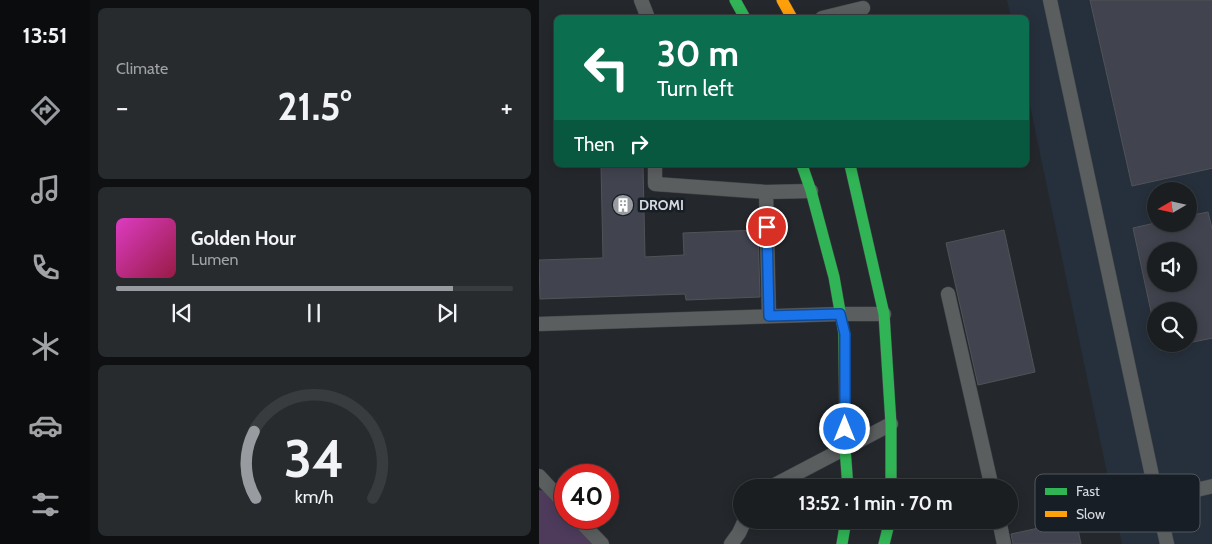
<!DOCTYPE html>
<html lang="en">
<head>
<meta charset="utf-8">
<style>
	body { margin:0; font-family:Cabin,sans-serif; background:#282b2e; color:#f1f3f6; height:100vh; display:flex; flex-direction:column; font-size:19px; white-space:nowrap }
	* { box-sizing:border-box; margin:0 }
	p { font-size:16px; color:#a0a2a5 }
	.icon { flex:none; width:28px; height:28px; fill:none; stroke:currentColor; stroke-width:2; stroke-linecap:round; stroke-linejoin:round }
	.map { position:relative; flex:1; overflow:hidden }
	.side { display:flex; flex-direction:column; gap:8px; padding:8px; background:#0f1012; width:449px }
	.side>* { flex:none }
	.guide { position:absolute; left:15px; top:15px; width:475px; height:152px; border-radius:8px; box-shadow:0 2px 12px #0003,0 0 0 1px #393c3f; background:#0b6e4f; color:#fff; overflow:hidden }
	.needle { width:32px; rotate:261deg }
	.controls { position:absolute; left:608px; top:182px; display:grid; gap:10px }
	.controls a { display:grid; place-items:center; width:50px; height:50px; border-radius:50%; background:#1b1e21; box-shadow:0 2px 12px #0003,0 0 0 1px #393c3f; font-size:25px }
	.speed { position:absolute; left:15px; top:464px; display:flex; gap:10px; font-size:25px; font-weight:700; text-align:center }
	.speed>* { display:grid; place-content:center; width:65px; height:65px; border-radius:50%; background:#1b1e21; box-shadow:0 2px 12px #0003,0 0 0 1px #393c3f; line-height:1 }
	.speed .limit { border:8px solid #d22; background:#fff; color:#111 }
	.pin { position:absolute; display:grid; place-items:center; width:42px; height:42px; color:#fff; margin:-21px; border:2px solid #fff; border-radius:50%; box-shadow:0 1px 5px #0007 }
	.me { position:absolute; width:55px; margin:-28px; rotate:0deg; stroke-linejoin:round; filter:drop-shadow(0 0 4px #0008) }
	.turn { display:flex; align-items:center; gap:18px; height:105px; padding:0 20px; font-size:22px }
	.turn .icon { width:65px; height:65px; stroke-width:2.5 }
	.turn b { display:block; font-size:35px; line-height:42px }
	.then { display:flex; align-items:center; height:48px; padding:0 20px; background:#0003; gap:10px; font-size:19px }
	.big { font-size:38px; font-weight:800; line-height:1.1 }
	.side .tile { flex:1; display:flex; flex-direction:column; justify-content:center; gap:8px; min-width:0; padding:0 18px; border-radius:8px; background:#282b2e }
	.side .dial { align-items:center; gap:0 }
	.dial svg { height:130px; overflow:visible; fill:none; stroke:#393c3f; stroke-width:7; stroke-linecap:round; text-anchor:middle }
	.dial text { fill:#f1f3f6; stroke:none }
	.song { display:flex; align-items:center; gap:15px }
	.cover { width:60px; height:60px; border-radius:8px; background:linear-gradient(135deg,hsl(310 70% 55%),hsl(340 70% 35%)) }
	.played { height:5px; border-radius:2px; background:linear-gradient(90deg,#989ca1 85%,#393c3f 85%) }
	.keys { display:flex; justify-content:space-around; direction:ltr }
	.heat { display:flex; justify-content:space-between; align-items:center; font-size:28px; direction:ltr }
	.trip { position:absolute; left:194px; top:479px; width:285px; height:50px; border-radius:25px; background:#1b1e21; box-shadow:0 2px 12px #0003,0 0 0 1px #393c3f; font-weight:800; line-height:50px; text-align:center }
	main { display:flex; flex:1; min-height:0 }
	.tab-bar { display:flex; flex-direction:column; width:90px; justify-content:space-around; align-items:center; background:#0b0c0d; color:#a0a2a5 }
	.tab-bar .icon { width:35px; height:35px }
	.tab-bar .current { color:#989ca1 }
	.tab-bar b { font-size:22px; color:#f1f3f6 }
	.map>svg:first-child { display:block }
	.built { fill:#26303c; fill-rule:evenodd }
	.green { fill:#4e3b5c }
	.building { fill:#41434e; stroke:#525357; fill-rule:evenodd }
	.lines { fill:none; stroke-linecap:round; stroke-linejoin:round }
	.lane-casing { stroke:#414448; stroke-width:15 }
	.fast-casing { stroke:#414448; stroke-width:12 }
	.slow-casing { stroke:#414448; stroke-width:12 }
	.lane { stroke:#5b5e5f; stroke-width:14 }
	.fast { stroke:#30b455; stroke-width:11 }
	.slow { stroke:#ff9f0a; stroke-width:11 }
	.route-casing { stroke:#114b97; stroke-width:12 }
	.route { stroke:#1a73e8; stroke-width:9 }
	.labels { text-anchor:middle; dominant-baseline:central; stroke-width:5; stroke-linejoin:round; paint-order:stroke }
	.poi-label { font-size:14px; font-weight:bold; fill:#d6dae0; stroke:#171e25; text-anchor:start }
	.key { fill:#171e25; stroke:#50565d; stroke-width:1 }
	.key-label { font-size:14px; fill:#d6dae0 }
</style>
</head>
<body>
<main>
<nav class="tab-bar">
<b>13:51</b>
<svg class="icon current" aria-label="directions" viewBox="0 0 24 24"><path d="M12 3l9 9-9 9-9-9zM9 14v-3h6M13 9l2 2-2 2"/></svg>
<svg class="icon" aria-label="music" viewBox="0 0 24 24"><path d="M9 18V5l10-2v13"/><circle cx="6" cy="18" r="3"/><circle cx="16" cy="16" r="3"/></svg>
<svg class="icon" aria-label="phone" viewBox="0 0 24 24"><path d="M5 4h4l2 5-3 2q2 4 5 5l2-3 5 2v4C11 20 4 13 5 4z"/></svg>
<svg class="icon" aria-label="climate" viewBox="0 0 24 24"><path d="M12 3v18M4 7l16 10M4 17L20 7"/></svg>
<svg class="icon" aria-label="car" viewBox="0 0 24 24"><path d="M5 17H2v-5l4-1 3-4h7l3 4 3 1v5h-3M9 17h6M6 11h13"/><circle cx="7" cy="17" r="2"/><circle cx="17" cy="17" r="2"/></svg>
<svg class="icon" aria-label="filters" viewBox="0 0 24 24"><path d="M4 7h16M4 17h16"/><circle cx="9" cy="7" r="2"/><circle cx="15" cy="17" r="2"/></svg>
</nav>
<section class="side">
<div class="tile"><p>Climate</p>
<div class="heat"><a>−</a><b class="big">21.5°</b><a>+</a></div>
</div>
<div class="tile">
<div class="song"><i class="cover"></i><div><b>Golden Hour</b><p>Lumen</p></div></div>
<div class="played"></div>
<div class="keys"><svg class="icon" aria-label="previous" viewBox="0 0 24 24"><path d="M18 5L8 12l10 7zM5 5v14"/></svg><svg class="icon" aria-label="pause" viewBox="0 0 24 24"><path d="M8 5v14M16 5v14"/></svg><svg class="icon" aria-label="next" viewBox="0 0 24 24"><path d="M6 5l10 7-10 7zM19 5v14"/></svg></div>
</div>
<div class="tile dial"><svg viewBox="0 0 100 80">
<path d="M14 69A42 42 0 1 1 86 69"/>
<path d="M14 69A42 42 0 0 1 13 28" stroke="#989ca1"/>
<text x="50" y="56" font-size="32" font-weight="700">34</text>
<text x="50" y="72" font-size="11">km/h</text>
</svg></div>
</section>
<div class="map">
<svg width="674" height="544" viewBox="0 0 674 544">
	<rect width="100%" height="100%" fill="#24282c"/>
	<!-- built -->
	<path class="built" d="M468,0H673V544H583L488,91V18L472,17ZM616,191H649V224H616ZM616,251H649V284H616ZM616,311H649V344H616Z"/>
	<!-- green -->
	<path class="green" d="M0,490L17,493L26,503V518H39L62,544H0Z"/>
	<!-- building -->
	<path class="building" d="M551,0H674V168L593,186Z
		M62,165H104L106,257L145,255L144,233L219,230L221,297L147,300L146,294L1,299L0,260L64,258Z
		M669,212L674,233V338L649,343V311H616V330L594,228L616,223L649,224V216ZM616,251H649V284H616Z
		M465,230L496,372L439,385L407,243Z
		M619,344H647L621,350Z
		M537,520L542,544H474L472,534Z"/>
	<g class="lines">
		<!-- lane casing -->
		<g class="lane-casing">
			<path id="lane" d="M102,0L109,18
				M511,0L618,499
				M283,18L324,8
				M116,165V184L227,192L272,191
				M227,192L230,316
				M409,294L453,488
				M0,324L301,314H345
				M0,476L26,504
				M230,488L352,424
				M38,518L63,544
				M460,520L465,544
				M192,544L200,533L206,520
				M628,544L618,499L674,486"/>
		</g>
		<!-- fast casing -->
		<g class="fast-casing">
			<path id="fast" d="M196,0L206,18
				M263,165L272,191L295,277L305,334L306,448L309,488
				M311,165L345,314L352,424V488
				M303,544L307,520
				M345,544L351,520"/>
		</g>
		<!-- slow casing -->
		<g class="slow-casing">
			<path id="slow" d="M243,0L253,18"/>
		</g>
		<!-- lane -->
		<use href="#lane" class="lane"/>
		<!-- fast -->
		<use href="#fast" class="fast"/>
		<!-- slow -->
		<use href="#slow" class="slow"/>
	</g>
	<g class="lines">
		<!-- route casing -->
		<g class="route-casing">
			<path id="route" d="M228,227L230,316L301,314L306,334V429"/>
		</g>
		<!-- route -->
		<use href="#route" class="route"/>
	</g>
	<!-- icons -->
	<defs>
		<g id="building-disc" transform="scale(1.125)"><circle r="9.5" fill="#989ca1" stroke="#171e25"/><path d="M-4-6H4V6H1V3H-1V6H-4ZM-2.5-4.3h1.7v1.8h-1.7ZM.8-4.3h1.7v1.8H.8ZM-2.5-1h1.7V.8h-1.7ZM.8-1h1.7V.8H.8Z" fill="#fff"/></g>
	</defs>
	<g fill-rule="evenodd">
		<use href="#building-disc" x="84" y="205"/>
	</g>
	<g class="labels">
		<!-- poi labels -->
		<g class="poi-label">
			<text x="100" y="205">DROMI</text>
		</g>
	</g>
	<!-- legend -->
	<rect x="496" y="474" width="165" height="58" rx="8" class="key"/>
	<rect x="506" y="488" width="22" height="7" fill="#30b455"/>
	<rect x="506" y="511" width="22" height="6" fill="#ff9f0a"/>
	<g class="key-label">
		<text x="537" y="496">Fast</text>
		<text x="537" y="519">Slow</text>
	</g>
</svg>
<div class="controls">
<a><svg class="needle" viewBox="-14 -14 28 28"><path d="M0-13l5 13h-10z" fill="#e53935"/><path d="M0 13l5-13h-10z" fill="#a0a2a5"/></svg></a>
<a><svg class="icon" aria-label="sound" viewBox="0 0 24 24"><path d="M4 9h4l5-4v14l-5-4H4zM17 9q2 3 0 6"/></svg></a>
<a><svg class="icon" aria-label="search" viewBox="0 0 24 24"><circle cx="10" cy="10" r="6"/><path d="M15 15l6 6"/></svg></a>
</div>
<div class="speed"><div class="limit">40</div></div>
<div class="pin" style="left:228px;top:227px;background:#d93025"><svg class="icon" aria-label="arrive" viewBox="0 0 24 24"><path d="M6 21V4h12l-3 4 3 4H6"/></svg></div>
<svg class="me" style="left:306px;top:429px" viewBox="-20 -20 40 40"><circle r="17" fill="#1a73e8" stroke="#fff" stroke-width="3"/><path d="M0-11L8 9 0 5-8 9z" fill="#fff"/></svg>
<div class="trip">13:52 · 1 min · 70 m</div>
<div class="guide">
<div class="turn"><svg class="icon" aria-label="left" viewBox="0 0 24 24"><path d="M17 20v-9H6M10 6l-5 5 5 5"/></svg><div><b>30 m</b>Turn left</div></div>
<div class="then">Then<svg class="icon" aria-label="right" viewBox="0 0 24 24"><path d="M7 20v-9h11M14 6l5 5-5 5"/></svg></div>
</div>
</div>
</main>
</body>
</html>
